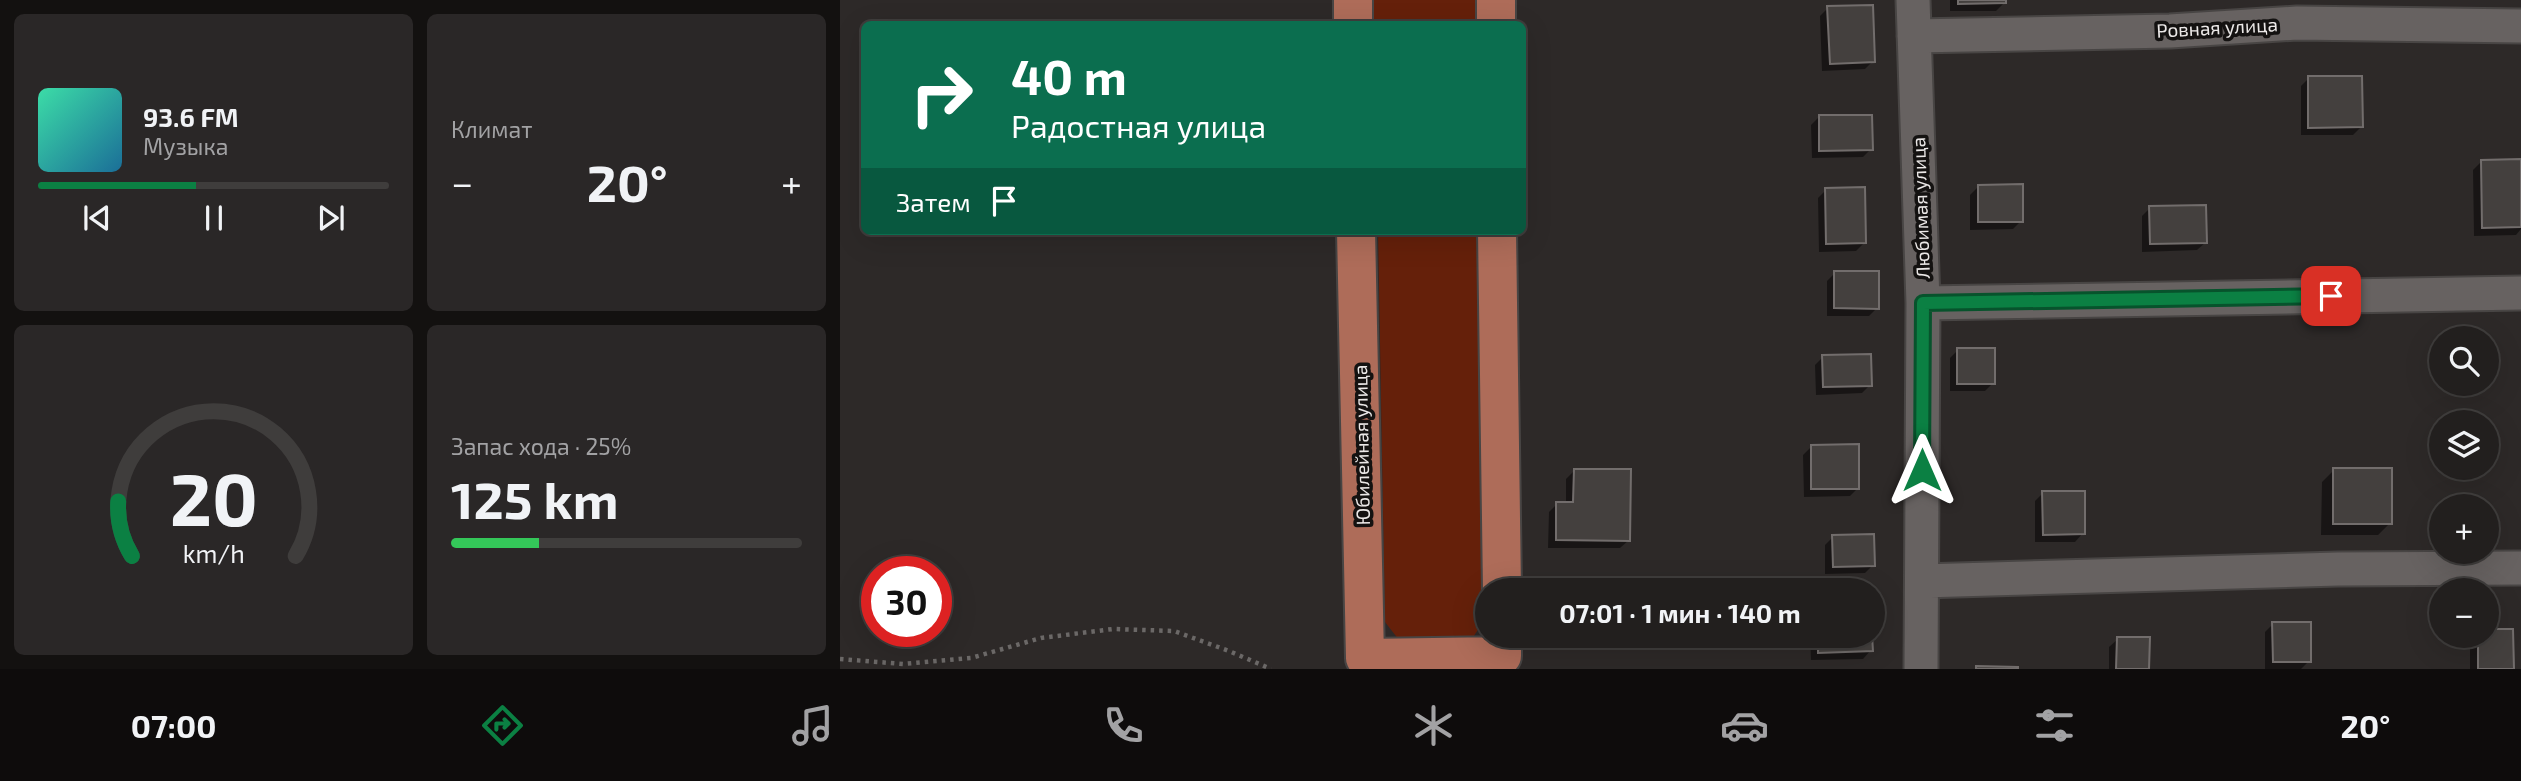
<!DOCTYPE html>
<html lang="ru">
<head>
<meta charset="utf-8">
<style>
	body { margin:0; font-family:"Exo 2",sans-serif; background:#2a2727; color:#f1f3f6; height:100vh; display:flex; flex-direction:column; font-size:26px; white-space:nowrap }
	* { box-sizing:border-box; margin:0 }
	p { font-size:23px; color:#a2a2a4 }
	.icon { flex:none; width:38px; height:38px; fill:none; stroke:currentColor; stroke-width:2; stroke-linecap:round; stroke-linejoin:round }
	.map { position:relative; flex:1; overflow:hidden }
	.drawer { display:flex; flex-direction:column; gap:14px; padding:14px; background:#131110; width:840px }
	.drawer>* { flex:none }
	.banner { position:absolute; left:21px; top:21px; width:665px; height:214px; border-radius:10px; box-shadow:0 7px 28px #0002,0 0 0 2px #3f3d3c; background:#0b6e4f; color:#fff; overflow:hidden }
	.controls { position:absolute; left:1589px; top:326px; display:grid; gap:14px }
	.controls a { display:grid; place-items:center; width:70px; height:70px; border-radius:50%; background:#221f1e; box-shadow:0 7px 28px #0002,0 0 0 2px #3f3d3c; font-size:35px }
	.speed { position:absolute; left:21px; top:556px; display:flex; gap:14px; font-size:35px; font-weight:700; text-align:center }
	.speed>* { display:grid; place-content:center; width:91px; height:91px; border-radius:50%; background:#221f1e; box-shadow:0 7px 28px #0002,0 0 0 2px #3f3d3c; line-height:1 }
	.speed .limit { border:10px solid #d22; background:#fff; color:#111 }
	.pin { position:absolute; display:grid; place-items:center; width:60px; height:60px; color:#fff; margin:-30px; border-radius:14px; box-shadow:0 4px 10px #0006 }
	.me { position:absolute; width:77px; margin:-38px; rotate:0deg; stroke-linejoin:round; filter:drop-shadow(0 0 5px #0008) }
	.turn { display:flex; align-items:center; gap:24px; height:147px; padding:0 35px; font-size:32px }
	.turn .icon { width:91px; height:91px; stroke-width:2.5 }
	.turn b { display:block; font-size:49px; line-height:60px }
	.then { display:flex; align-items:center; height:66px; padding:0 35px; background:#0003; gap:14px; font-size:26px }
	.big { font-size:52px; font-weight:700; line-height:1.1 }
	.drawer .card { flex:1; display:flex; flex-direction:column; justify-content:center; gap:10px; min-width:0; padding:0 24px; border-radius:10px; background:#2a2727 }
	.drawer .dial { align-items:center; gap:0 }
	.dial svg { height:182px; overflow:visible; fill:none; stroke:#3f3d3c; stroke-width:7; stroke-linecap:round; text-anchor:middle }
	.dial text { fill:#f1f3f6; stroke:none }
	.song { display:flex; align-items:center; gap:21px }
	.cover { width:84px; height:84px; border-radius:10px; background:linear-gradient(135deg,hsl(160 70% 55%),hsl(200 70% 35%)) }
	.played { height:7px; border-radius:4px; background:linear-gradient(90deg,#0b8043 45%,#3f3d3c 45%) }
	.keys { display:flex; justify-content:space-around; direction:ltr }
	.heat { display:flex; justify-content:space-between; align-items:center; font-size:38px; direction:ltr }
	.charge { height:10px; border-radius:5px; background:linear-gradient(90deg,#34c759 25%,#3f3d3c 0) }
	.drawer .tiles { flex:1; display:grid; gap:14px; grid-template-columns:repeat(2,1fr) }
	.trip { position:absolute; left:635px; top:578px; width:410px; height:70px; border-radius:35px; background:#221f1e; box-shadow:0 7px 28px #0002,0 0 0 2px #3f3d3c; font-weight:700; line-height:70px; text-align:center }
	.dock { display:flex; height:112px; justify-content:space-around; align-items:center; background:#0e0c0c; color:#a2a2a4 }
	.dock .icon { width:49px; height:49px }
	.dock .current { color:#0b8043 }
	.dock b { font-size:32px; color:#f1f3f6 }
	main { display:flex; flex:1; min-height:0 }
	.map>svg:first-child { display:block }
	.green { fill:#65200a }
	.shadow { fill:#0007 }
	.building { fill:#44403e; stroke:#726d6c; stroke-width:2 }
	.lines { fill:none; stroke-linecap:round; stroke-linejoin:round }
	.minor-casing { stroke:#484544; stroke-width:37 }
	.major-casing { stroke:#484544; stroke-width:42 }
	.path { stroke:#6b6867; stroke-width:4.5; stroke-dasharray:3.5 5; stroke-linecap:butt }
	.minor { stroke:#676261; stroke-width:33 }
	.major { stroke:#ae6c59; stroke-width:38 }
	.route-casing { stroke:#07532c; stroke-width:18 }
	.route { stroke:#0b8043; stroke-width:12 }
	.labels { text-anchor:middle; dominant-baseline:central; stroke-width:7; stroke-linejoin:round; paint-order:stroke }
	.street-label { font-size:19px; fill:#ebe8e7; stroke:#141211 }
</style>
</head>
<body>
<main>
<section class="drawer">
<div class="tiles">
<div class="card">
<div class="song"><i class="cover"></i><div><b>93.6 FM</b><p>Музыка</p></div></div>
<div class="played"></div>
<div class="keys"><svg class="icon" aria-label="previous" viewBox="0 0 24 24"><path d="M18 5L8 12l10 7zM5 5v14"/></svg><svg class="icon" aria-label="pause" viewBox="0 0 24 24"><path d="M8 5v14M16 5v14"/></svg><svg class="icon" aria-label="next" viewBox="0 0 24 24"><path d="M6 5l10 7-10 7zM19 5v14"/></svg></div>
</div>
<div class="card"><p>Климат</p>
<div class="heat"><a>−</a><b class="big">20°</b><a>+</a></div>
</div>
<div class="card dial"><svg viewBox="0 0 100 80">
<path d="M14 69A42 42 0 1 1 86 69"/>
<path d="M14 69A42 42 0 0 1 8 45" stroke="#0b8043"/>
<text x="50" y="56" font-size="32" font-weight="700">20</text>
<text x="50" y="72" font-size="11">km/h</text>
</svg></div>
<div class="card"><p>Запас хода · 25%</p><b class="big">125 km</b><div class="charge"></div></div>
</div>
</section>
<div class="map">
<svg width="1681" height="669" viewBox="0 0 1681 669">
	<rect width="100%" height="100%" fill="#2d2928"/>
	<!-- green -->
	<path class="green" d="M532,0H639V24H533Z
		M538,231H637L644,620L632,639L559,640L545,622Z"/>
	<!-- shadow -->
	<path class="shadow" d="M1110,0H1164V3L1156,11H1110Z
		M988,8L1033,61L1025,69L982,71L980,16Z
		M1469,78L1521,127L1513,135H1461V86Z
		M979,117L1031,149L1023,157L972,158L971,125Z
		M1681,161V229L1676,235L1634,236L1633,170L1641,162Z
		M1138,187L1181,221L1173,229L1130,230V195Z
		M986,190L1024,243L1016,251L979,252L978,198Z
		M1310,208L1366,242L1357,250L1302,252V216Z
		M995,273L1037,308L1029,316H987V281Z
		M1118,350L1153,383L1145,391H1110V358Z
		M983,357L1030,385L1022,393L976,395L975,365Z
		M972,446L1018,488L1010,496L964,497L963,455Z
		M1494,470L1550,523L1538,535H1481L1482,482Z
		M734,471L789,540L780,548H708L709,512L717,504H726V479Z
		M1203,493L1243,533L1235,542H1195V501Z
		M993,537L1033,565L1025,573L985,574V545Z
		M1433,624L1469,661L1461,669H1425V632Z
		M1647,631H1672V669H1630V639L1635,635H1647Z
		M970,635H1031V650L1023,659L971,660Z
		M1278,639L1308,669H1269V647Z"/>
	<!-- building -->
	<path class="building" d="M1118,0H1166V3L1118,4Z
		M1033,5L1035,62L990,64L987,6Z
		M1468,76H1522L1523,127L1468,128Z
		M979,115H1032L1033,150L979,151Z
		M1681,159V227L1642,228L1641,160Z
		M1183,184V222H1138V185Z
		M1025,187L1026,243L986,244L985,188Z
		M1366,205L1367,243L1310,244L1309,206Z
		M994,271H1039V309L994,308Z
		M1117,348H1155V384H1117Z
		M1031,354L1032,386L983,387L982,355Z
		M1019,444V489H971V445Z
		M1493,468H1552V524H1493Z
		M734,469H791L790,541L716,540V502H733Z
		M1202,491H1245V534L1203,535Z
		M1034,534L1035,566L993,567L992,535Z
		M1432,622H1471V662H1433Z
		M1647,629H1673L1674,669H1638V635H1647Z
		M978,635H1032L1033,651L978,653Z
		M1277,637H1310L1309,669H1276Z
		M1136,666L1178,667V669H1136Z"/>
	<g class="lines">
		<!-- minor casing -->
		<g class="minor-casing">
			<path id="minor" d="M1073,0L1083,303L1081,669
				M1074,36L1330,31L1457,23L1681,26
				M1083,303L1681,293
				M1082,581L1498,569L1681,568"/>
		</g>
		<!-- major casing -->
		<g class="major-casing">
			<path id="major" d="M513,0V24
				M656,24V0
				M516,231L525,658L662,656V635
				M657,231L662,590"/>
		</g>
		<!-- path -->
		<path class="path" d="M0,659L63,664L131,658L201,638L273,629L334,631L389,651L431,669"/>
		<!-- minor -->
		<use href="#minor" class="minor"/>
		<!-- major -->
		<use href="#major" class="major"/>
	</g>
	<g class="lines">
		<!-- route casing -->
		<g class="route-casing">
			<path id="route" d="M1082,470L1083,303L1491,296"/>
		</g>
		<!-- route -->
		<use href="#route" class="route"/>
	</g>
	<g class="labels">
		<!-- street labels -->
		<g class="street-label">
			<text transform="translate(1377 27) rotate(-3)">Ровная улица</text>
			<text transform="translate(1080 208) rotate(-92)">Любимая улица</text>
			<text transform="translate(521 445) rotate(-91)">Юбилейная улица</text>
		</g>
	</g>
</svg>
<div class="controls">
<a><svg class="icon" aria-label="search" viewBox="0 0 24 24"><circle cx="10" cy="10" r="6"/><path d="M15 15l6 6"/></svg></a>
<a><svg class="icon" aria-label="layers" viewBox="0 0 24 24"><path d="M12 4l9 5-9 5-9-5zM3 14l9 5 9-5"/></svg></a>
<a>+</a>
<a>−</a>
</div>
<div class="speed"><div class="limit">30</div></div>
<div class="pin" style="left:1491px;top:296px;background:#d93025"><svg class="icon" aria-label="arrive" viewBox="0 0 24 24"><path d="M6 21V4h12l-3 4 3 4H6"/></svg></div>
<svg class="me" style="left:1082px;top:470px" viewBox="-20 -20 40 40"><path d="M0-17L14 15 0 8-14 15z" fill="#0b8043" stroke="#fff" stroke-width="4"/></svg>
<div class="trip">07:01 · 1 мин · 140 m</div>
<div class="banner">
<div class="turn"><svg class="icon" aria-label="right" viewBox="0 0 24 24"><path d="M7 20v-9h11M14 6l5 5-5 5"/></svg><div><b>40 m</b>Радостная улица</div></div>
<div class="then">Затем<svg class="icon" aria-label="arrive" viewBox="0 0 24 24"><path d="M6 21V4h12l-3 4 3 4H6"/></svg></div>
</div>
</div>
</main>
<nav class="dock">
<b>07:00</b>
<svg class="icon current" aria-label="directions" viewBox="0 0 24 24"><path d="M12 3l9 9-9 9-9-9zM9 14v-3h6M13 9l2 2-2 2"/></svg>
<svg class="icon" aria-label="music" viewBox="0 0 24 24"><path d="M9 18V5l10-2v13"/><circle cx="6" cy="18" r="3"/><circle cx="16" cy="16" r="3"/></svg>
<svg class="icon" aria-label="phone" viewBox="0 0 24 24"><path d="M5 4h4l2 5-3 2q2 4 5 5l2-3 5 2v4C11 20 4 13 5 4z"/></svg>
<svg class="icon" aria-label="climate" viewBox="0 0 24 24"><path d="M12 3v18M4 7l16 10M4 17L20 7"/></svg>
<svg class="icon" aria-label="car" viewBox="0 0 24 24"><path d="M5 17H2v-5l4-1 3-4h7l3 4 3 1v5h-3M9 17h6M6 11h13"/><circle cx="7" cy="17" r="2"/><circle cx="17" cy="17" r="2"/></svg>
<svg class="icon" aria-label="filters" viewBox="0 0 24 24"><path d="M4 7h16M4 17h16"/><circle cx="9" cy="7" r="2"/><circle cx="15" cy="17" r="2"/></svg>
<b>20°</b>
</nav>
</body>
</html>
